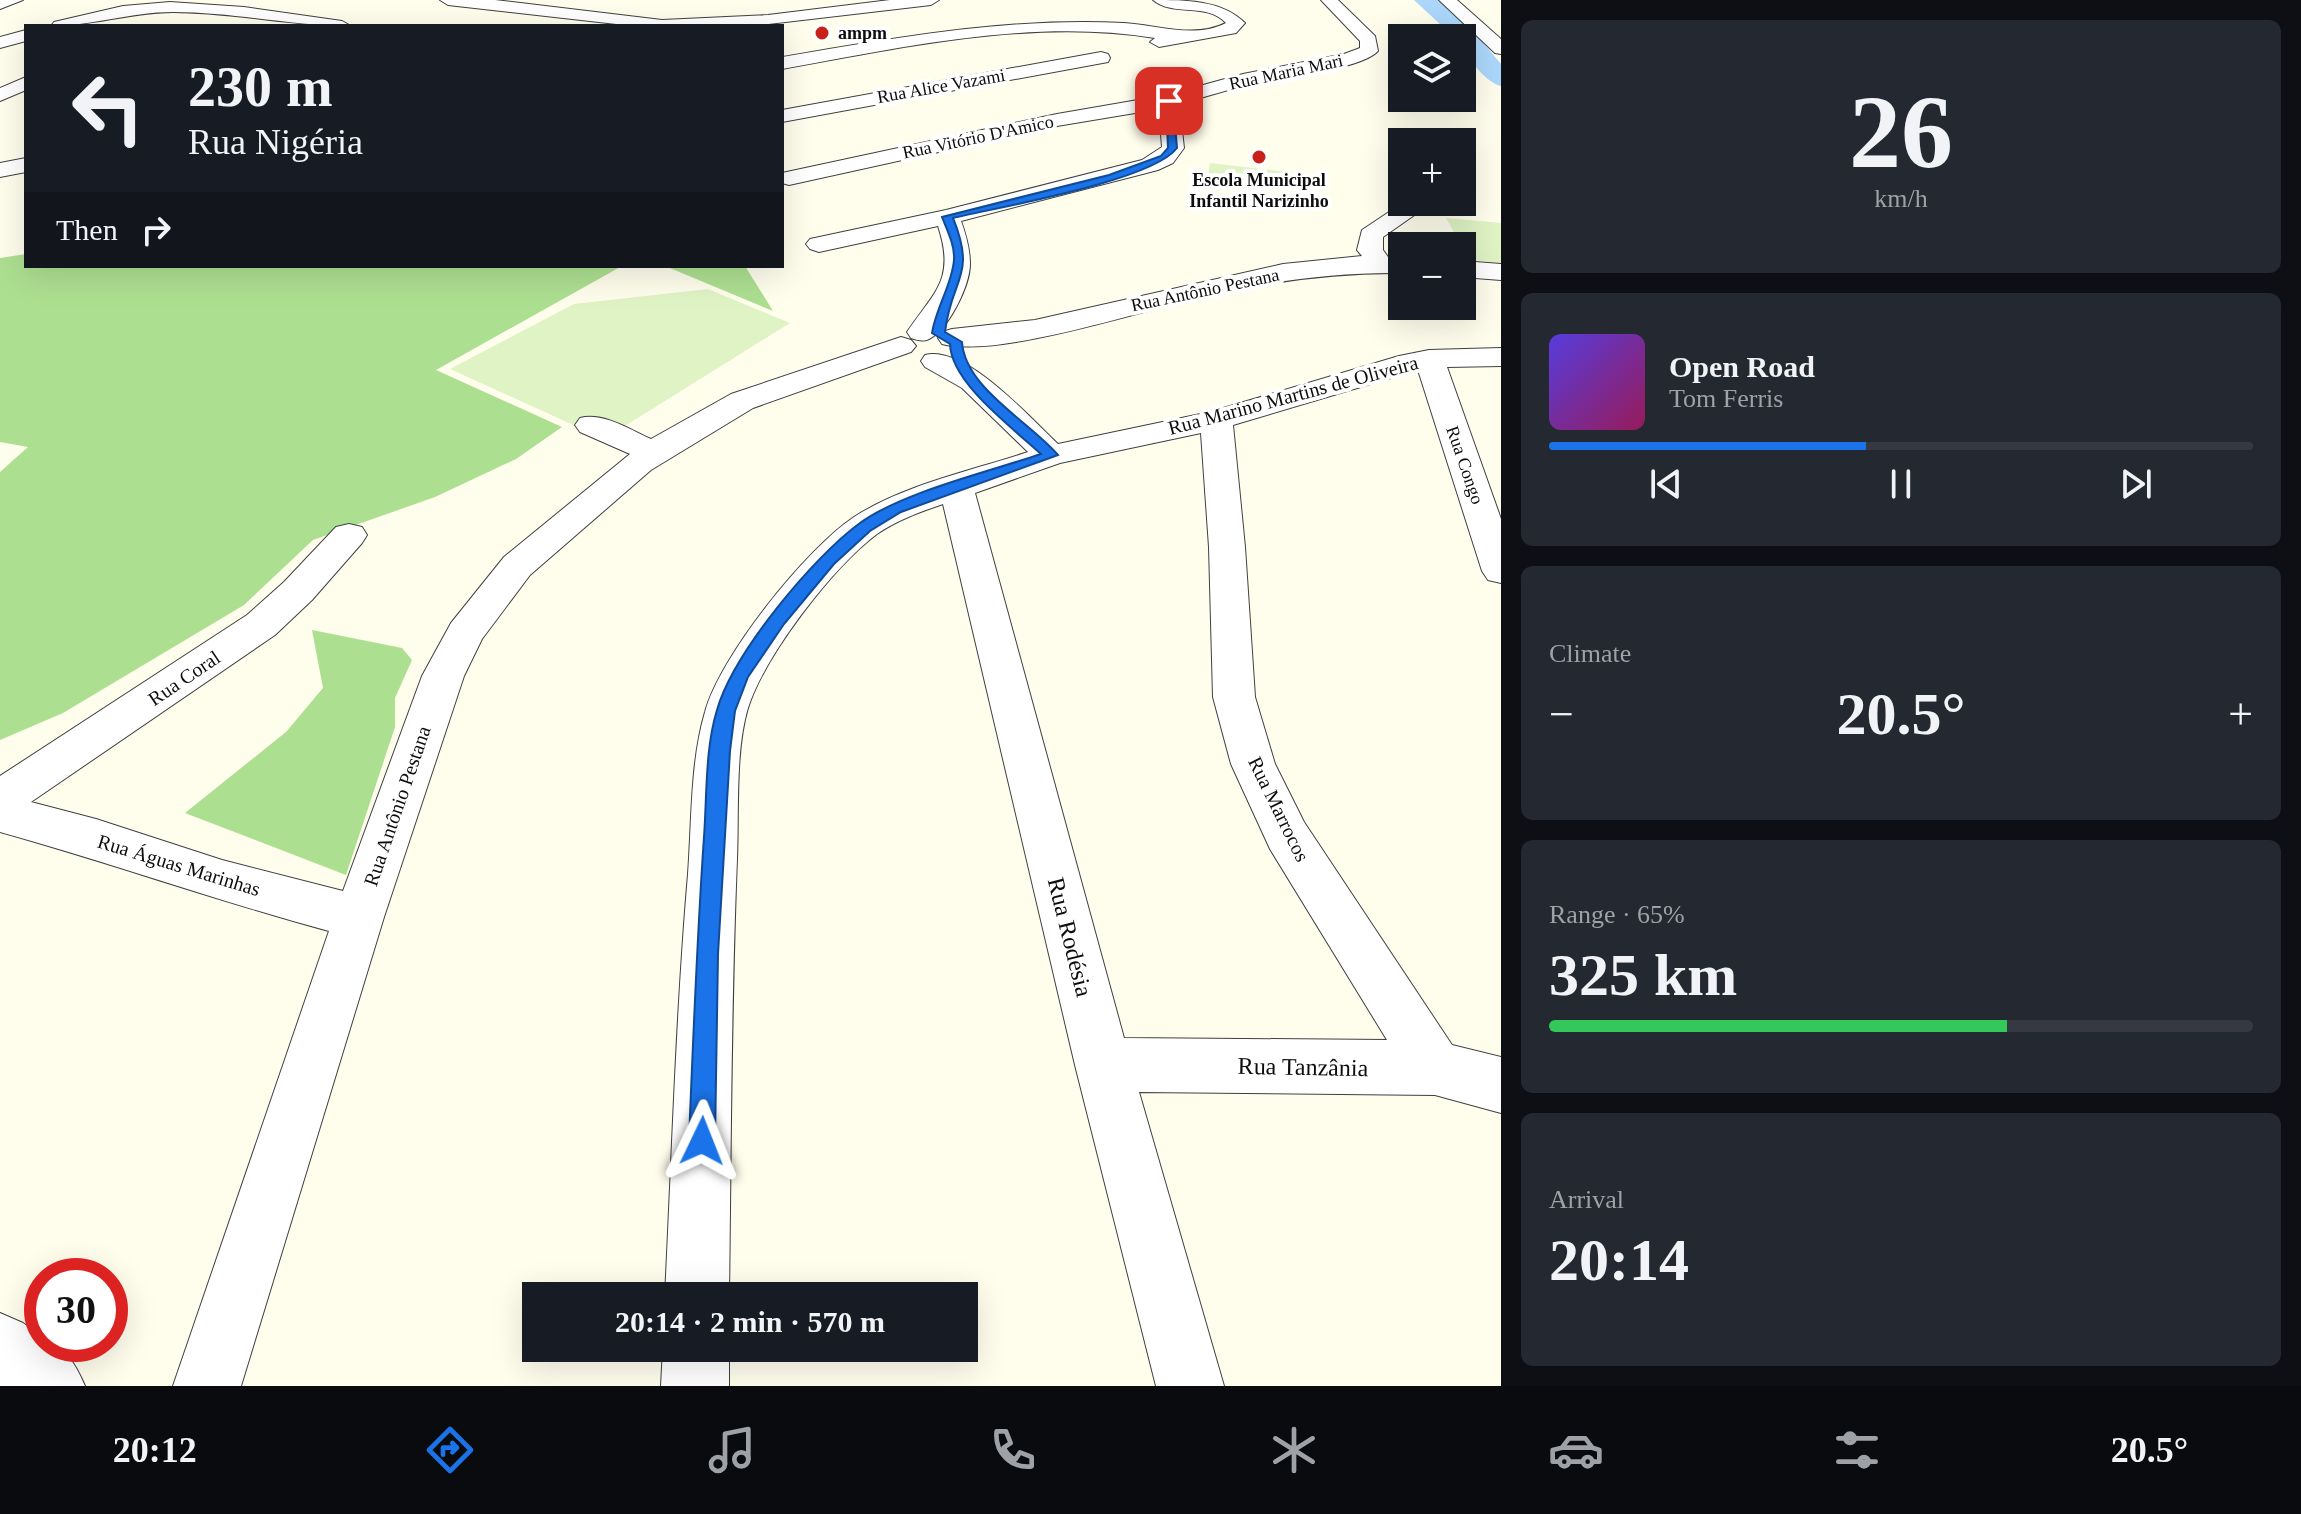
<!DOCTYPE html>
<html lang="en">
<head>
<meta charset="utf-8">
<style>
	body { margin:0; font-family:Georgia,serif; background:#242831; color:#f1f3f6; height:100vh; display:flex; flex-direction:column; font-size:30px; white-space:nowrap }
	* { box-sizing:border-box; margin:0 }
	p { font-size:26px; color:#9ea1a6 }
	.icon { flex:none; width:44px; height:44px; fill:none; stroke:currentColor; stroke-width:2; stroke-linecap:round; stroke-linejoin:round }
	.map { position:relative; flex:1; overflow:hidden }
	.panel { display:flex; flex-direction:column; gap:20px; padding:20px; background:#0d0f14; width:800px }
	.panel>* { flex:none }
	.top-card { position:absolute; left:24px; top:24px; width:760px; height:244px; border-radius:0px; box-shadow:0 8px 32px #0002; background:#171b24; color:#f1f3f6; overflow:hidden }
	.controls { position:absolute; left:1388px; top:24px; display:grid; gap:16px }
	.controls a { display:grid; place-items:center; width:88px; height:88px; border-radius:0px; background:#171b24; box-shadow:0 8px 32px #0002; font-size:40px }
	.speed { position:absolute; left:24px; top:1258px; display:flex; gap:16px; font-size:40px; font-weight:700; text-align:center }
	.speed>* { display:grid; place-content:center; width:104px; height:104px; border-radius:50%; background:#171b24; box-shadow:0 8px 32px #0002; line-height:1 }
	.speed .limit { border:12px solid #d22; background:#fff; color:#111 }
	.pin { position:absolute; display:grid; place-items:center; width:68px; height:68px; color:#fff; margin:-34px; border-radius:16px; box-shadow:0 4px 12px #0006 }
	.me { position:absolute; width:88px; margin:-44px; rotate:2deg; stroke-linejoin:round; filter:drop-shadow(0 0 6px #0008) }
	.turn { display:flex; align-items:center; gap:28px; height:168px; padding:0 32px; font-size:36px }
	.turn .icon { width:104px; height:104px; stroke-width:2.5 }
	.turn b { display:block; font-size:56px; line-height:68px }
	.then { display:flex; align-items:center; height:76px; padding:0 32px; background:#0003; gap:16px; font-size:30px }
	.big { font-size:60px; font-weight:700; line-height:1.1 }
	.panel .widget { flex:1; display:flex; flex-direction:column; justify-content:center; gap:12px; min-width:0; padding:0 28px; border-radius:12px; background:#242831 }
	.panel .dial { align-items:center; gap:0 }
	.dial b { font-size:104px; line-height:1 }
	.song { display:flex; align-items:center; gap:24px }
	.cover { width:96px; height:96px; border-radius:12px; background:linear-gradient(135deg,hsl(250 70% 55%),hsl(330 70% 35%)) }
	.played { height:8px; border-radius:4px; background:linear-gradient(90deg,#1a73e8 45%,#363941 45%) }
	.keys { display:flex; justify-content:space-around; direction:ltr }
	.heat { display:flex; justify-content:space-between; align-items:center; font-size:44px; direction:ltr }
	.charge { height:12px; border-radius:6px; background:linear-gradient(90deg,#34c759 65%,#363941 0) }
	.trip { position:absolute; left:522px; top:1282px; width:456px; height:80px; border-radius:0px; background:#171b24; box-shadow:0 8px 32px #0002; font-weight:700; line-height:80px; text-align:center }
	.menu { display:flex; height:128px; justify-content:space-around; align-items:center; background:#090b0e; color:#9ea1a6 }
	.menu .icon { width:56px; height:56px }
	.menu .current { color:#1a73e8 }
	.menu b { font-size:36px; color:#f1f3f6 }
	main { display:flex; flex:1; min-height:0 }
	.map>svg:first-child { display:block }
	.forest { fill:#addf91 }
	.pitch { fill:#dff3c5 }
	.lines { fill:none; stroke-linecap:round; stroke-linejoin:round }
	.river { fill:#acd7fb; fill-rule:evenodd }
	.minor-casing { stroke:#404040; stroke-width:2 }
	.minor { fill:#fff; fill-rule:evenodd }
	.route { fill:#1a73e8; stroke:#114b97; stroke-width:2 }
	.poi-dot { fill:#c7211a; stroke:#fff; stroke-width:3 }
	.labels { text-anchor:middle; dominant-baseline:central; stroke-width:8; stroke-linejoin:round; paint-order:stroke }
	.far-poi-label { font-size:18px; font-weight:bold; fill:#0d0d0d; stroke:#fff; text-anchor:start }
	.far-street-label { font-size:18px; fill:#0d0d0d; stroke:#fff }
	.street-label { font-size:20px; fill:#0d0d0d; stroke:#fff }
	.near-street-label { font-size:24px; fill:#0d0d0d; stroke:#fff }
</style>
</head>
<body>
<main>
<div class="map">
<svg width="1501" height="1386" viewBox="0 0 1501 1386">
	<rect width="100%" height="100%" fill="#fffdec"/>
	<!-- forest -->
	<path class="forest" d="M26,254V266H622L436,370L562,427L516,459L435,497L313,540L244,605L63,713L0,740V472L28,447L0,442V258Z
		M665,266H745L773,311Z
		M312,630L402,648L412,660L395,698V727L346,875L185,813L286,732L323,688Z"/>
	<!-- pitch -->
	<path class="pitch" d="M1210,163L1296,173L1297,187L1208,177Z
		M1446,218L1501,223V263L1470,260Z
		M708,289L790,323L604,439L450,369L574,304Z"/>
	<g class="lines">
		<!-- river -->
		<path class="river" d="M1414,0H1438L1463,19L1501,64V86C1486,83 1462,54 1462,38H1455Z"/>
		<!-- minor casing -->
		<g class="minor-casing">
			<path id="minor" d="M0,0H23L0,9Z
				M440,0H495L662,20L768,15L890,0H939L931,5L752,26H634L448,5Z
				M1153,0C1186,0 1222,0 1245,23L1236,33L1159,47L1150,42L1155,38C1032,18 904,47 782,69V57C895,38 1008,17 1124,23C1158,25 1194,39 1226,23C1207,2 1173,17 1153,0Z
				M1321,0H1338L1375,36L1378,51C1361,70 1275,78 1246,85C1224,91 1201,98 1179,104L1184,148L1173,163L1158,170L961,221C966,235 970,249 970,264C970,285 949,329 929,339C923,342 917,340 911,338L907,332C934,292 956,280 938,226L819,252L810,249L806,244L810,239L946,210L1142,160L1162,147L1159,109L1057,126L789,185L782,183V173L1057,114L1167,95L1243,74L1344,54L1360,48V41Z
				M1439,0H1457L1501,39V54L1495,53Z
				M170,2L244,7L342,21L351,26C291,26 233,12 173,12C131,12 92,26 51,26L54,22L123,6Z
				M26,30V41L0,48V37Z
				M1101,52L1108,54L1110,58L1108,62L782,122V110Z
				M26,77V90L0,101V88Z
				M26,158V172L0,177V163Z
				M1404,202H1433L1383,237V250L1388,257H1402V273C1332,272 1265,282 1198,298C1138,312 997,358 942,344L938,338L942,332L952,329L1035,320L1283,264L1362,256L1357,250L1362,230Z
				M1462,261L1501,264V280L1462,277Z
				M901,337L911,340L916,346L911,352L753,408L651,470L530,575L482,639L464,676L384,917L241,1386H173L329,931C218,901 111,863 0,832V776L247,615L284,582L336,527L349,524L362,527L367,535L362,543L312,600L275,635L31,802L96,819L222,860L343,891L422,676L451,623L504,557L630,454L580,432L575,425L580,418C604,412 630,430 651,439L731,394Z
				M1501,348V366L1447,367L1501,519V583L1488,580L1482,571L1418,370L1233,425L1245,547L1255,697L1275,764L1304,822L1452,1045L1501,1057V1113L1435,1095L1139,1092L1224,1386H1156L1075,1065L943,504C920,512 897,520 877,534C832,568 765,655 748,708C735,751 739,813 737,859C731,1005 731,1150 729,1296H665C672,1155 676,1014 688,874C692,821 690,763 705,712C720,656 806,549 854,517C906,484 971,471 1028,452L962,388L925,367L921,361L925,355C966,345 1030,418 1058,444L1210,412L1399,356L1429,350ZM1201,433L1209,547L1213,697L1231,764L1270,849L1387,1040L1124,1038L975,493L1060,463Z
				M0,1313L23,1323L42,1337V1344C65,1344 77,1367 85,1386H0Z
				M663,1348H729V1386H661Z"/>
		</g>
		<!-- minor -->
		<use href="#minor" class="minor"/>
	</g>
	<!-- route -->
	<path class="route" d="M1166,99L1173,101L1177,148C1152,181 999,207 953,218C977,277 951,278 945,332L962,342C965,388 1030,422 1058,455L901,512L870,531L834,564L784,624L748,677L735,711L730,751L718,954L715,1141L711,1150L702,1153L693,1150L689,1141C693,1039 697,938 704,837C707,796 705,749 717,710C733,654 812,558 860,523C903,492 988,472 1041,454C1013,428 951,383 950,344L932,333C936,307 952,285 954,260C955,245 947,230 942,217L1109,175L1161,156L1168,148Z"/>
	<!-- markers -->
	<g class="poi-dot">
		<circle cx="822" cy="33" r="8"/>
		<circle cx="1259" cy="157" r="8"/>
	</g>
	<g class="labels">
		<!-- far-poi labels -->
		<g class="far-poi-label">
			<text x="838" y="33">ampm</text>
			<text x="1259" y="180" text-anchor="middle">Escola Municipal<tspan x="1259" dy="21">Infantil Narizinho</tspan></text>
		</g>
		<!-- far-street labels -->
		<g class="far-street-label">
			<text transform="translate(1286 72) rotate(-12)">Rua Maria Mari</text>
			<text transform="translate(941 86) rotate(-10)">Rua Alice Vazami</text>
			<text transform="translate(978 137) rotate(-12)">Rua Vitório D'Amico</text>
			<text transform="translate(1205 290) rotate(-12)">Rua Antônio Pestana</text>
			<text transform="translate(1465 465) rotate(71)">Rua Congo</text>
		</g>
		<!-- street labels -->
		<g class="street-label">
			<text transform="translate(1293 395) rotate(-15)">Rua Marino Martins de Oliveira</text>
			<text transform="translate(184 678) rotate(-34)">Rua Coral</text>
			<text transform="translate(397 806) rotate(-71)">Rua Antônio Pestana</text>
			<text transform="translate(1279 809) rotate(64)">Rua Marrocos</text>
			<text transform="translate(179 865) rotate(17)">Rua Águas Marinhas</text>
		</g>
		<!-- near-street labels -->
		<g class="near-street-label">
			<text transform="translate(1070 937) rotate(76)">Rua Rodésia</text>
			<text transform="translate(1303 1067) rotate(1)">Rua Tanzânia</text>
		</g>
	</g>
</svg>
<div class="controls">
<a><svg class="icon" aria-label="layers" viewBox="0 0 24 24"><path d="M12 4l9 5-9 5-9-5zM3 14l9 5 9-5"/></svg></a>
<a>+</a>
<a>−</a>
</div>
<div class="speed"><div class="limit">30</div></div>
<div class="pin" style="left:1169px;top:101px;background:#d93025"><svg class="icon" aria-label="arrive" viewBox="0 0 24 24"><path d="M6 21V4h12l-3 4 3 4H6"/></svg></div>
<svg class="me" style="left:702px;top:1141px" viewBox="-20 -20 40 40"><path d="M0-17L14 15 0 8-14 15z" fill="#1a73e8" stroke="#fff" stroke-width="4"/></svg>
<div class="trip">20:14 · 2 min · 570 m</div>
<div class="top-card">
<div class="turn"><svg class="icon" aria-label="left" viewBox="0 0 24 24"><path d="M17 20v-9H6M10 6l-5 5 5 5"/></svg><div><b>230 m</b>Rua Nigéria</div></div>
<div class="then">Then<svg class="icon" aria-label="right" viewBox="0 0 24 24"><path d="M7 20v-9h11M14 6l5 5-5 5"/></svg></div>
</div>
</div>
<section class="panel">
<div class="widget dial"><b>26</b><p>km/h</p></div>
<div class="widget">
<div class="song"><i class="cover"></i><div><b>Open Road</b><p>Tom Ferris</p></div></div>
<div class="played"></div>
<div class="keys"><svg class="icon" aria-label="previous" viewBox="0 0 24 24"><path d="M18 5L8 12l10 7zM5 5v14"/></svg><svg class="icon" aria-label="pause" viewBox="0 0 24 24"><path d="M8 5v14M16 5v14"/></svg><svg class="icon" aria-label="next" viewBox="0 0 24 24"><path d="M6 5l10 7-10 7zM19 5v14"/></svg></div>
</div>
<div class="widget"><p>Climate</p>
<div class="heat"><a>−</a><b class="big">20.5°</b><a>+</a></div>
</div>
<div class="widget"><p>Range · 65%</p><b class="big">325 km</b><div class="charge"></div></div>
<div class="widget"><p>Arrival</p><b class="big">20:14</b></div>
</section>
</main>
<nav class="menu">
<b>20:12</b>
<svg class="icon current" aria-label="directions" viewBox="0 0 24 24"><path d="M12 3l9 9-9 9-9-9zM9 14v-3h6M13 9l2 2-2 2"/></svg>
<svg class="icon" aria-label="music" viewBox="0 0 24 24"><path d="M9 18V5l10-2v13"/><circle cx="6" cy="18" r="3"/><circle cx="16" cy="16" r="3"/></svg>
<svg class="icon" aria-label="phone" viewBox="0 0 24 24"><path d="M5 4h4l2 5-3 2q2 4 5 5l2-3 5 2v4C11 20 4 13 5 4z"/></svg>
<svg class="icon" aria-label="climate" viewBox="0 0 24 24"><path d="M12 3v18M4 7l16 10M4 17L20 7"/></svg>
<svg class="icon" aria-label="car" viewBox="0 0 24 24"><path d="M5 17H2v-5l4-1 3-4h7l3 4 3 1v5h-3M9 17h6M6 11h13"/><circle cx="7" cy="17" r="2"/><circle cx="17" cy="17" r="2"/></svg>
<svg class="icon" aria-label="filters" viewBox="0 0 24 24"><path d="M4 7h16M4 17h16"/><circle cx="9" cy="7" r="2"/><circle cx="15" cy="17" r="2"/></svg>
<b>20.5°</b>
</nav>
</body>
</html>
